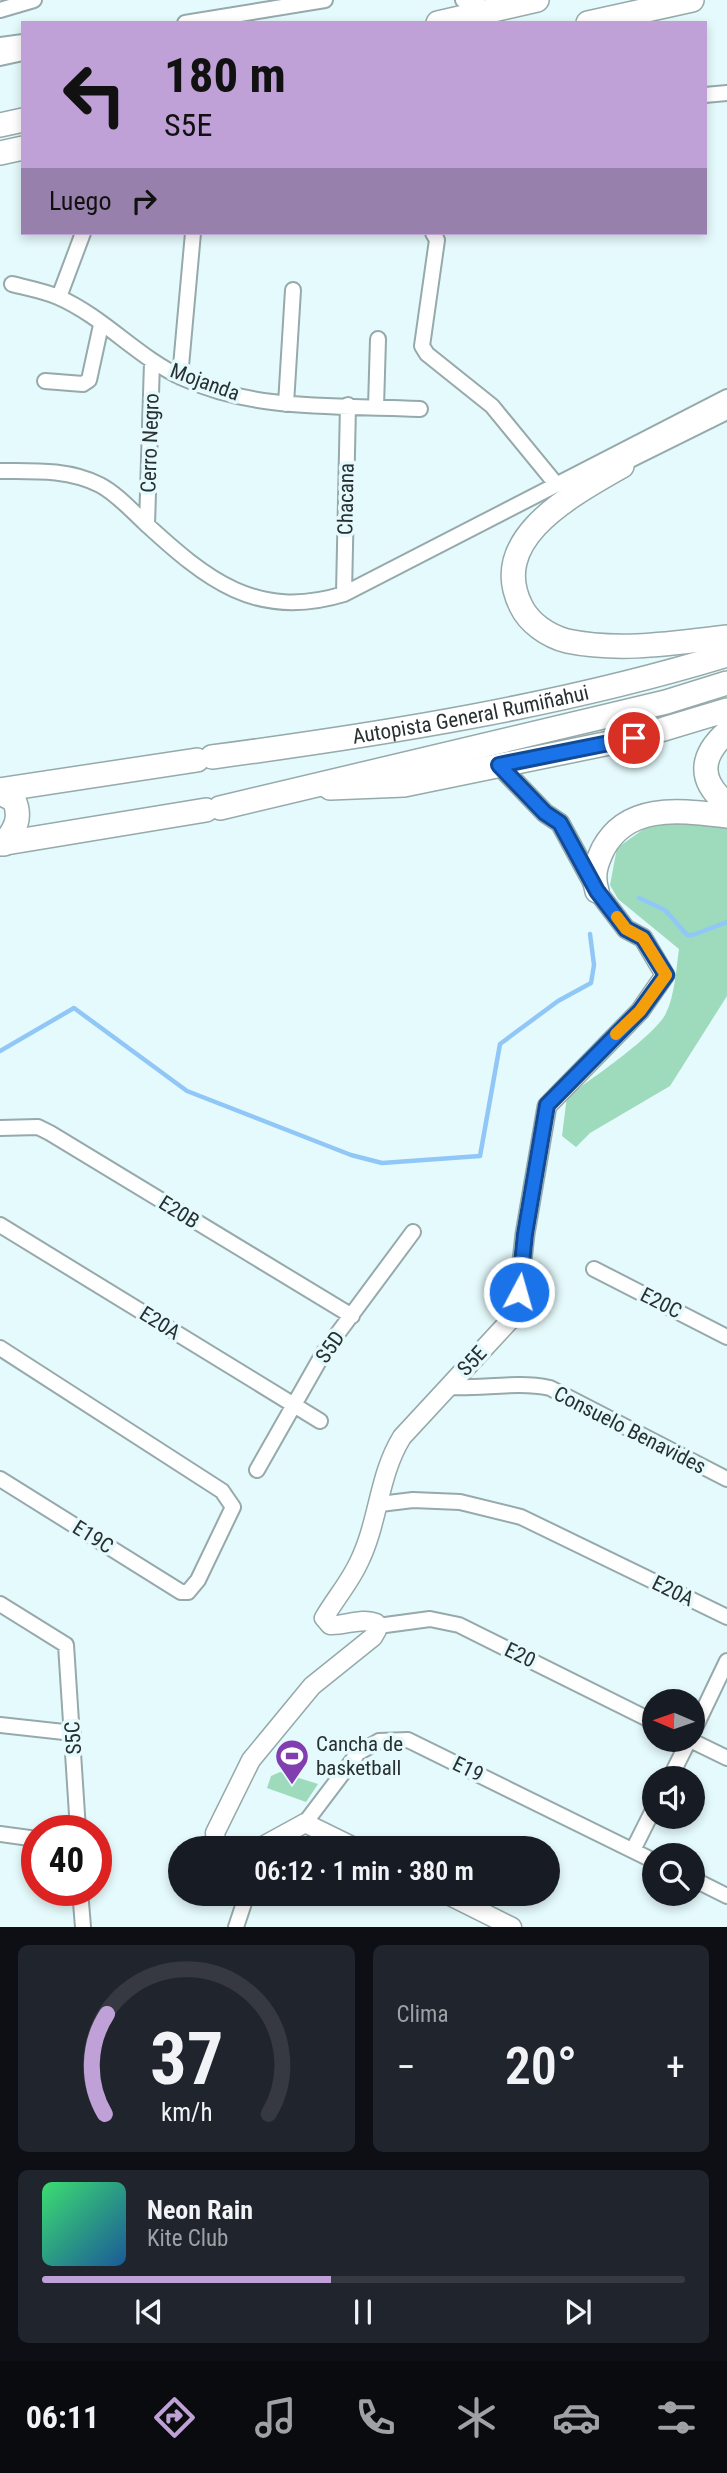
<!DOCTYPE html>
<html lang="es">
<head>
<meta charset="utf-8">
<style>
	body { margin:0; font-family:"Roboto Condensed",sans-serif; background:#20242c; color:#f1f3f6; height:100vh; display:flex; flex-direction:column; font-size:26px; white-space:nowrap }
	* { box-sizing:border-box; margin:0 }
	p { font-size:23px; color:#9ea1a6 }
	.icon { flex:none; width:38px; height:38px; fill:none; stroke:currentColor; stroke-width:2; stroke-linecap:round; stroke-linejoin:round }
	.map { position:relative; height:1927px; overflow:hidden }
	.panel { display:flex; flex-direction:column; gap:18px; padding:18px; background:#0d0f14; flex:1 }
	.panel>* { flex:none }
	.banner { position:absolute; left:21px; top:21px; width:686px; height:214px; border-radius:0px; box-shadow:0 4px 10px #0003; background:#bfa1d7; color:#111; overflow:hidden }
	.needle { width:46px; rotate:272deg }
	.tools { position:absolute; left:642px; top:1689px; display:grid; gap:14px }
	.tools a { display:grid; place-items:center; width:63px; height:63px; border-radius:50%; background:#171b24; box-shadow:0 4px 10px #0003; font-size:35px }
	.speed { position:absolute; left:21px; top:1815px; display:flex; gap:14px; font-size:35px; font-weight:700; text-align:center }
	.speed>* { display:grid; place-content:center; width:91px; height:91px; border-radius:50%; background:#171b24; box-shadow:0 4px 10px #0003; line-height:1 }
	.speed .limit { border:10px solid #d22; background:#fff; color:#111 }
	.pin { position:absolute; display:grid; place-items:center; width:60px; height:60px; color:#fff; margin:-30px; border:4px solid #fff; border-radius:50%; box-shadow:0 2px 7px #0007 }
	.me { position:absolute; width:77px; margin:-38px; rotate:6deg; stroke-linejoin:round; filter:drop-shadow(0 0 5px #0008) }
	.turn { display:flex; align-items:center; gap:24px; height:147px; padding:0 28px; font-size:32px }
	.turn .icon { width:91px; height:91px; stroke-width:2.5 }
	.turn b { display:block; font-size:49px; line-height:60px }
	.then { display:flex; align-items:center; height:66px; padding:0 28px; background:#0003; gap:14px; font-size:26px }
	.big { font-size:52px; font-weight:600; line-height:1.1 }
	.panel .widget { flex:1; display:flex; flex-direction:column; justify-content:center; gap:10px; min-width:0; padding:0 24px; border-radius:10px; background:#20242c }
	.panel .dial { align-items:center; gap:0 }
	.dial svg { height:182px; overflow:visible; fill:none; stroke:#363941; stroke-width:7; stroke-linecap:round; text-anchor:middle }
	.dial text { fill:#f1f3f6; stroke:none }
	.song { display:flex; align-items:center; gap:21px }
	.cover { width:84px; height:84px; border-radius:10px; background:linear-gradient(135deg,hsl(140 70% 55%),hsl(210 70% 35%)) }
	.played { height:7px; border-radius:4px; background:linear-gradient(90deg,#bfa1d7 45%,#363941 45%) }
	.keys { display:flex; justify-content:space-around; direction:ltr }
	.heat { display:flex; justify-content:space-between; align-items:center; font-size:38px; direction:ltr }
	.panel .tiles { flex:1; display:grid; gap:18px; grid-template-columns:1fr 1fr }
	.widget:last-child { grid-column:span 2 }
	.trip { position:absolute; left:168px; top:1836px; width:392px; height:70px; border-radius:35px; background:#171b24; box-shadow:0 4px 10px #0003; font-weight:600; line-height:70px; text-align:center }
	.menu { display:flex; height:112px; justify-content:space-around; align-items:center; background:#090b0e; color:#9ea1a6 }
	.menu .icon { width:49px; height:49px }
	.menu .selected { color:#bfa1d7 }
	.menu b { font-size:32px; color:#f1f3f6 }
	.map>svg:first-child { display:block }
	.green { fill:#9edabc }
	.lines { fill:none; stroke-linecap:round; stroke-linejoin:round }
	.stream { stroke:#91c7f7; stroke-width:4.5 }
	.minor-casing { stroke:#96a9ab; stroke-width:18 }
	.tertiary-casing { stroke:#96a9ab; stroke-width:21 }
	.primary-casing { stroke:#96a9ab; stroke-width:26 }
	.trunk-casing { stroke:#96a9ab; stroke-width:26 }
	.minor { stroke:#fff; stroke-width:14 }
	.tertiary { stroke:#fff; stroke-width:18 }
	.primary { stroke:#fff; stroke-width:23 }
	.trunk { stroke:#fff; stroke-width:23 }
	.route-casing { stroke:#114b97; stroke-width:18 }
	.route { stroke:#1a73e8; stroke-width:12 }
	.slow { stroke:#f59e0b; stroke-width:12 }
	.labels { text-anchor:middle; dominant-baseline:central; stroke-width:7; stroke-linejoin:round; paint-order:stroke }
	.street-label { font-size:21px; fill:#283031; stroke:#e5fafc }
	.poi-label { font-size:21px; fill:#283031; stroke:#e5fafc; text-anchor:start }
</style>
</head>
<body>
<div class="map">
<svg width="727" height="1927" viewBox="0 0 727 1927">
	<rect width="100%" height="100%" fill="#e5fafc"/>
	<!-- green -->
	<path class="green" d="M694,821L727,825V996L670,1086L590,1133L576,1147L562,1136L567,1096C588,1082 657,1034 666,1013C675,995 676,969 679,949L618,899L610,885L617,848L648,826Z
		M280,1772L318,1784L306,1802L267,1788L271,1776Z"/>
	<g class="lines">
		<!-- stream -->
		<path class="stream" d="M639,898L665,910L687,935H693L727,922
			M0,1051L74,1008L187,1091L351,1155L382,1163L480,1156L500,1044L558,1001L591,983L594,965L590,934"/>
		<!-- minor casing -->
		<g class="minor-casing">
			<path id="minor" d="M463,0L490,10
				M0,10L34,0
				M185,23L325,0
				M0,45L23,42
				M0,58L23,53
				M705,95L727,93
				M433,233L437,240L422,346L427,354L492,406L556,484
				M12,284C27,288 44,291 58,297C104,317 138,358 183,378C257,412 341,405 420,409
				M59,297L83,233
				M180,377L193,233
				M45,381L83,384L89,380L101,325
				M286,404L293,290
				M376,407L378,339
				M616,467L727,412
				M0,471C33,471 69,469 100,485C117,494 131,510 145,523C206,579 256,621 344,594L727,397
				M147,525L152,362
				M344,594L348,405
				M0,1128L38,1127L50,1133L352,1316
				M0,1225L320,1421
				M594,1269L727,1337
				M0,1348L222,1491L233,1507L198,1580L188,1592H181L0,1479
				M448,1387C483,1389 516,1381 550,1388L727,1479
				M257,1470L324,1352L413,1232
				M380,1504L413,1500L460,1502L521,1517L727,1617
				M0,1604L66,1645L78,1830
				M378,1626L430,1619L459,1625L654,1722
				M0,1725L73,1733
				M693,1732L727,1661
				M690,1740L727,1758
				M670,1778L689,1740
				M305,1823L358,1753L379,1741L408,1740L654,1861
				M0,1834L37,1839
				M633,1850L654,1808
				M693,1879L727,1896
				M80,1890L83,1927
				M236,1927L247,1894"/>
		</g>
		<!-- tertiary casing -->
		<g class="tertiary-casing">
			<path id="tertiary" d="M217,1848L215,1833L251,1760L312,1686L373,1637L377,1630L376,1623C362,1617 345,1626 330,1625L324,1618C335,1599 350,1582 359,1562C379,1521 378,1476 402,1437L513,1317L517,1306L525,1234L547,1106L640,1011L665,975L643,938L626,929L597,891L560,823L545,813L499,765
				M251,1848L263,1846L305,1823L356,1848
				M446,1894L512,1927"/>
		</g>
		<!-- primary casing -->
		<g class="primary-casing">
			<path id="primary" d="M330,788L404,785L634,738L727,710
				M726,803C698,780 700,756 727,732
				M597,891C592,875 596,864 603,849C628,802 682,811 727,816"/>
		</g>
		<!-- trunk casing -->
		<g class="trunk-casing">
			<g id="trunk">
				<path d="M438,23L537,0"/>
				<path d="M588,23L692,0"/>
				<path d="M0,125L23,120"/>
				<path d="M0,153L23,148"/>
				<path d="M622,466C574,494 487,538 521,606C529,623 548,636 567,641C620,652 674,643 727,637"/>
				<path id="s1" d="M212,757C384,734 560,706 727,655"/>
				<path d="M0,790L197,760"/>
				<path d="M0,793L14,800C22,818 15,829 4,844"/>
				<path d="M220,808L666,702L727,683"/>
				<path d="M0,844L206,810"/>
			</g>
		</g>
		<!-- minor -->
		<use href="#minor" class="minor"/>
		<!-- tertiary -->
		<use href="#tertiary" class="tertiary"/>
		<!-- primary -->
		<use href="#primary" class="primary"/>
		<!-- trunk -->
		<use href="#trunk" class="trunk"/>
	</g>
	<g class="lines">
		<!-- route casing -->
		<g class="route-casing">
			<path id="route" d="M519,1292L525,1234L547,1105L640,1011L666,975L643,938L626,929L597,891L560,823L545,813L499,765L634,738"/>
		</g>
		<!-- route -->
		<use href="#route" class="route"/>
		<!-- slow -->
		<path class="slow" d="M616,1034L640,1011L666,975L643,938L626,929L617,917"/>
	</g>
	<!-- icons -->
	<defs>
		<g id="stadium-pin" transform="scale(1.75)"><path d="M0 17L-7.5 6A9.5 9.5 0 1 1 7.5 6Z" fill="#823db1" stroke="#e5fafc"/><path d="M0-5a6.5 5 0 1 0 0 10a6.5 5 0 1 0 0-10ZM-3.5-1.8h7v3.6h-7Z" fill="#fff"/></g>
	</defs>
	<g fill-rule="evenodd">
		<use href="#stadium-pin" x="292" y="1756"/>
	</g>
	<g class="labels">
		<!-- street labels -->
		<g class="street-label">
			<text transform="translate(205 382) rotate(20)">Mojanda</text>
			<text transform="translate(150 443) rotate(-88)">Cerro Negro</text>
			<text transform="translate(346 499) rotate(-89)">Chacana</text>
			<text stroke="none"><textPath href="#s1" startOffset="262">Autopista General Rumiñahui</textPath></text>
			<text transform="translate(179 1212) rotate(32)">E20B</text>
			<text transform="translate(661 1303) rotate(27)">E20C</text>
			<text transform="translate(160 1323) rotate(32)">E20A</text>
			<text transform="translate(330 1347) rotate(-55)">S5D</text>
			<text transform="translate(472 1361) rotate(-47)">S5E</text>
			<text transform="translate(630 1430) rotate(27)">Consuelo Benavides</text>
			<text transform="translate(93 1537) rotate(32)">E19C</text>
			<text transform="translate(673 1591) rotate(26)">E20A</text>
			<text transform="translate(520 1655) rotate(26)">E20</text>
			<text transform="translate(73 1738) rotate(-94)">S5C</text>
			<text transform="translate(468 1769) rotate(26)">E19</text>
		</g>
		<!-- poi labels -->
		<g class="poi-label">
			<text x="316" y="1744">Cancha de<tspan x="316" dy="24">basketball</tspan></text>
		</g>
	</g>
</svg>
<div class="tools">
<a><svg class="needle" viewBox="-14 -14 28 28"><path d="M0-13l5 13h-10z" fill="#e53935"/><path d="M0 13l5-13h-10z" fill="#9ea1a6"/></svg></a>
<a><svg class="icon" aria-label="sound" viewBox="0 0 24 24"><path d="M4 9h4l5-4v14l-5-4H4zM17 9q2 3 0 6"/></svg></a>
<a><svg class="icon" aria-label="search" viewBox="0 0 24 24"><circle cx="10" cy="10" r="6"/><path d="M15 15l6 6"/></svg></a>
</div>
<div class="speed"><div class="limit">40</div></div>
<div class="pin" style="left:634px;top:738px;background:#d93025"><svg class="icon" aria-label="arrive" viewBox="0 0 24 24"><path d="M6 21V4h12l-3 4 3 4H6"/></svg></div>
<svg class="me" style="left:519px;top:1292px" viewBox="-20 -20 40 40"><circle r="17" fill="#1a73e8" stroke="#fff" stroke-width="3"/><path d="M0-11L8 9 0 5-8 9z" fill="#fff"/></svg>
<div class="trip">06:12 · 1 min · 380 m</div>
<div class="banner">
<div class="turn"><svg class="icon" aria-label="left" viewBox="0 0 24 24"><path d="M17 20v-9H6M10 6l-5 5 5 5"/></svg><div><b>180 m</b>S5E</div></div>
<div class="then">Luego<svg class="icon" aria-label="right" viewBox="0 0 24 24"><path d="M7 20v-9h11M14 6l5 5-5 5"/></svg></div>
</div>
</div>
<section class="panel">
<div class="tiles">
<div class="widget dial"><svg viewBox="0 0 100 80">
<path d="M14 69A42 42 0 1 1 86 69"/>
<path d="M14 69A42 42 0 0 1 15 25" stroke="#bfa1d7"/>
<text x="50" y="56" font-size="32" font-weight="700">37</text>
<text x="50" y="72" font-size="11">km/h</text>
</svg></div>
<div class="widget"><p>Clima</p>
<div class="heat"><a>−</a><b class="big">20°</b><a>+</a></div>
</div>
<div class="widget">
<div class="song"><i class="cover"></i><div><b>Neon Rain</b><p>Kite Club</p></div></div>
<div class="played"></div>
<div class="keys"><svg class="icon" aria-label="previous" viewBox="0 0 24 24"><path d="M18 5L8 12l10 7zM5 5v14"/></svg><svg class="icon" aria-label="pause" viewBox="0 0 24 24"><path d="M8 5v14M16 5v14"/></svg><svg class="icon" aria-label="next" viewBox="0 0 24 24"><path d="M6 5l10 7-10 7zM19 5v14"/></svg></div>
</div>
</div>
</section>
<nav class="menu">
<b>06:11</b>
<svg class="icon selected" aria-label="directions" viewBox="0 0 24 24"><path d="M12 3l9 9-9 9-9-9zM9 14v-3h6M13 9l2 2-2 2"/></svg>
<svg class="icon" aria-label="music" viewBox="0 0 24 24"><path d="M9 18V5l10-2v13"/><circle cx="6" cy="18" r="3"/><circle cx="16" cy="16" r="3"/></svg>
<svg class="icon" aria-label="phone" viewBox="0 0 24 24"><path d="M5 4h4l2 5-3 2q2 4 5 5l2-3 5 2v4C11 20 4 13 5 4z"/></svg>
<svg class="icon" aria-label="climate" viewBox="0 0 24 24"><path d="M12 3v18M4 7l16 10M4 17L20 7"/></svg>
<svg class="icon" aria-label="car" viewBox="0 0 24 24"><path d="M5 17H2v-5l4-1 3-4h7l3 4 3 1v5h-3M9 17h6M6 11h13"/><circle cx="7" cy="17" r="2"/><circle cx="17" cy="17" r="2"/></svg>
<svg class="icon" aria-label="filters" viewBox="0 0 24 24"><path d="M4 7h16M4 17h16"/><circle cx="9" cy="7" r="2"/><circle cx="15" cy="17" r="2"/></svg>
</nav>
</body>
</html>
